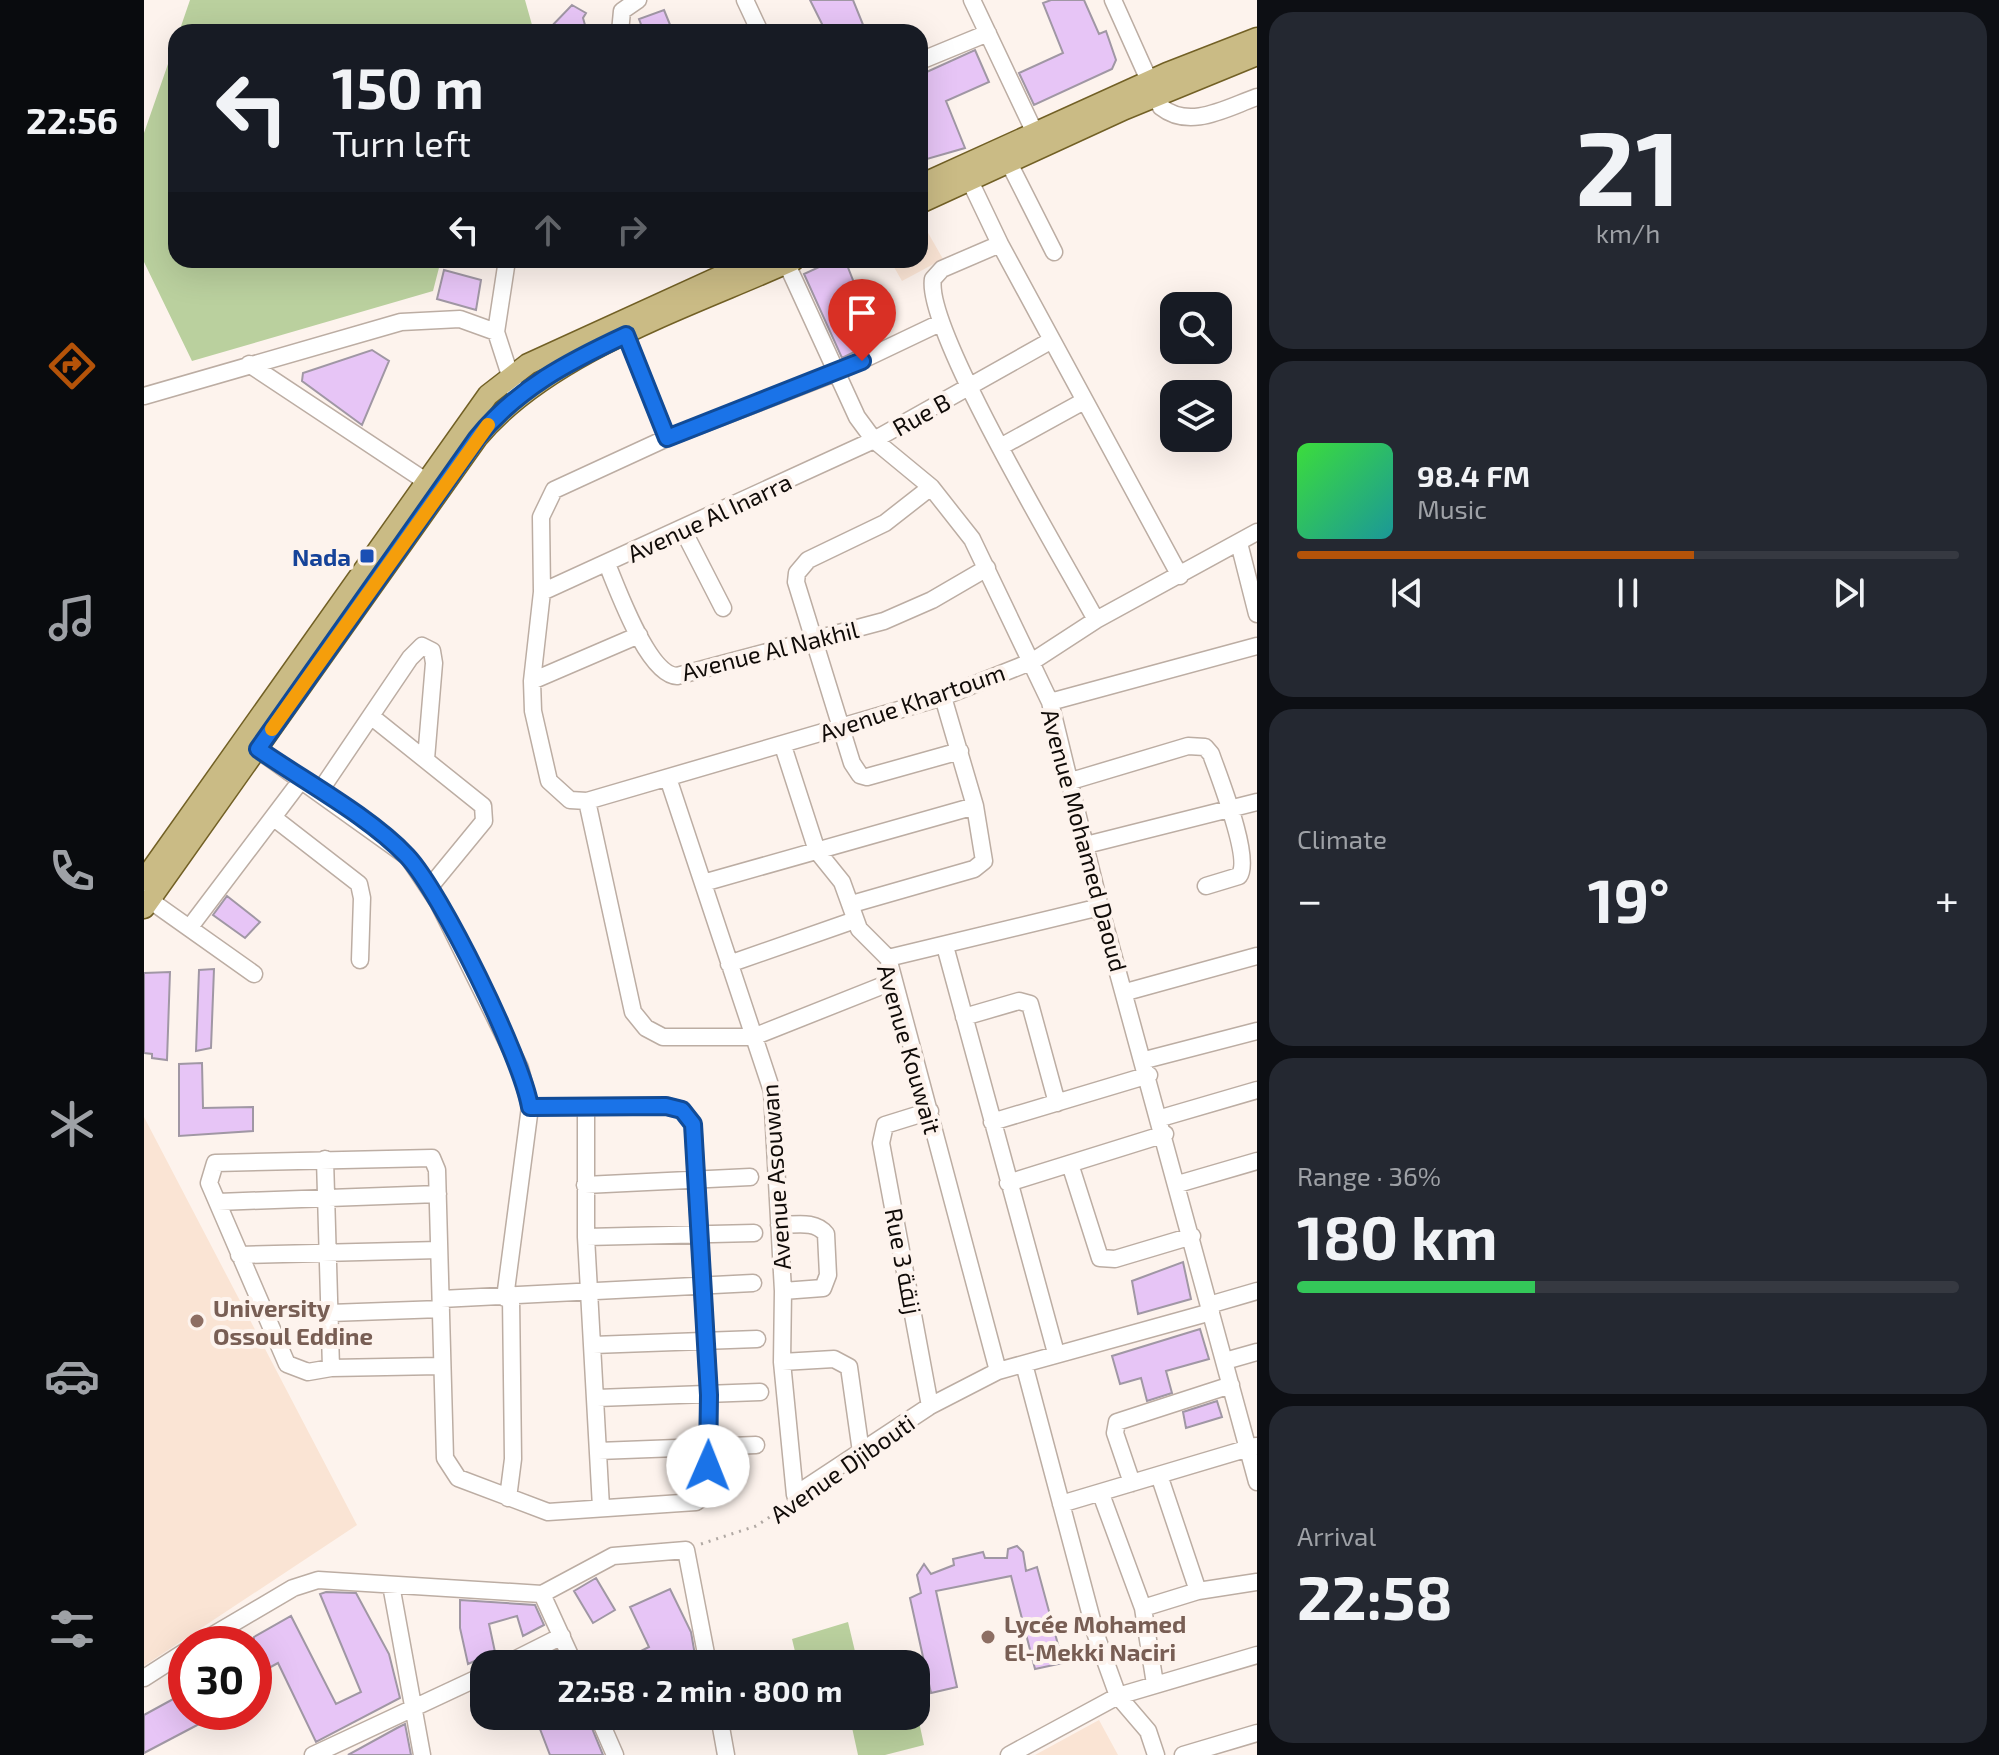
<!DOCTYPE html>
<html lang="en">
<head>
<meta charset="utf-8">
<style>
	body { margin:0; font-family:"Exo 2",Cairo,sans-serif; background:#242831; color:#f1f3f6; height:100vh; display:flex; flex-direction:column; font-size:30px; white-space:nowrap }
	* { box-sizing:border-box; margin:0 }
	p { font-size:26px; color:#9ea1a6 }
	.icon { flex:none; width:44px; height:44px; fill:none; stroke:currentColor; stroke-width:2; stroke-linecap:round; stroke-linejoin:round }
	.map { position:relative; flex:1; overflow:hidden }
	.details { display:flex; flex-direction:column; gap:12px; padding:12px; background:#0d0f14; width:742px }
	.details>* { flex:none }
	.banner { position:absolute; left:24px; top:24px; width:760px; height:244px; border-radius:24px; box-shadow:0 8px 32px #0002; background:#171b24; color:#f1f3f6; overflow:hidden }
	.buttons { position:absolute; left:1016px; top:292px; display:grid; gap:16px }
	.buttons a { display:grid; place-items:center; width:72px; height:72px; border-radius:16px; background:#171b24; box-shadow:0 8px 32px #0002; font-size:40px }
	.speed { position:absolute; left:24px; top:1626px; display:flex; gap:16px; font-size:40px; font-weight:700; text-align:center }
	.speed>* { display:grid; place-content:center; width:104px; height:104px; border-radius:50%; background:#171b24; box-shadow:0 8px 32px #0002; line-height:1 }
	.speed .limit { border:12px solid #d22; background:#fff; color:#111 }
	.pin { position:absolute; display:grid; place-items:center; width:68px; height:68px; color:#fff; margin:-82px -34px; border-radius:50% 50% 50% 0; rotate:-45deg; box-shadow:0 0 8px #0007 }
	.pin .icon { rotate:45deg }
	.me { position:absolute; width:88px; margin:-44px; rotate:1deg; stroke-linejoin:round; filter:drop-shadow(0 0 6px #0008) }
	.turn { display:flex; align-items:center; gap:28px; height:168px; padding:0 32px; font-size:36px }
	.turn .icon { width:104px; height:104px; stroke-width:2.5 }
	.turn b { display:block; font-size:56px; line-height:68px }
	.lanes { display:flex; align-items:center; height:76px; padding:0 32px; background:#0003; justify-content:center; gap:40px; direction:ltr }
	.lanes .off { opacity:.35 }
	.big { font-size:60px; font-weight:700; line-height:1.1 }
	.details .card { flex:1; display:flex; flex-direction:column; justify-content:center; gap:12px; min-width:0; padding:0 28px; border-radius:24px; background:#242831 }
	.details .dial { align-items:center; gap:0 }
	.dial b { font-size:104px; line-height:1 }
	.song { display:flex; align-items:center; gap:24px }
	.cover { width:96px; height:96px; border-radius:12px; background:linear-gradient(135deg,hsl(120 70% 55%),hsl(180 70% 35%)) }
	.played { height:8px; border-radius:4px; background:linear-gradient(90deg,#b45309 60%,#363941 60%) }
	.keys { display:flex; justify-content:space-around; direction:ltr }
	.heat { display:flex; justify-content:space-between; align-items:center; font-size:44px; direction:ltr }
	.charge { height:12px; border-radius:6px; background:linear-gradient(90deg,#34c759 36%,#363941 0) }
	.trip { position:absolute; left:326px; top:1650px; width:460px; height:80px; border-radius:24px; background:#171b24; box-shadow:0 8px 32px #0002; font-weight:700; line-height:80px; text-align:center }
	main { display:flex; flex:1; min-height:0 }
	.dock { display:flex; flex-direction:column; width:144px; justify-content:space-around; align-items:center; background:#090b0e; color:#9ea1a6 }
	.dock .icon { width:56px; height:56px }
	.dock .on { color:#b45309 }
	.dock b { font-size:36px; color:#f1f3f6 }
	.map>svg:first-child { display:block }
	.built { fill:#fae4d4 }
	.green { fill:#bad09e }
	.building { fill:#e7c5f6; stroke:#a097a4; stroke-width:2 }
	.lines { fill:none; stroke-linecap:round; stroke-linejoin:round }
	.minor-casing { stroke:#bcada3; stroke-width:19 }
	.major-casing { stroke:#726025; stroke-width:23 }
	.path { stroke:#b0a8a3; stroke-width:3; stroke-dasharray:2 6; stroke-linecap:butt }
	.minor { stroke:#fff; stroke-width:16 }
	.major { stroke:#cabb85; stroke-width:20 }
	.route-casing { stroke:#114b97; stroke-width:20 }
	.route { stroke:#1a73e8; stroke-width:14 }
	.slow { stroke:#f59e0b; stroke-width:14 }
	.transit-dot { fill:#1a4fb4; stroke:#fdf3ed; stroke-width:3 }
	.education-dot { fill:#8d6e63; stroke:#fdf3ed; stroke-width:3 }
	.labels { text-anchor:middle; dominant-baseline:central; stroke-width:8; stroke-linejoin:round; paint-order:stroke }
	.street-label { font-size:24px; fill:#100b08; stroke:#fdf3ed }
	.transit-label { font-size:24px; font-weight:bold; fill:#164399; stroke:#fdf3ed; text-anchor:end }
	.education-label { font-size:24px; font-weight:bold; fill:#785e54; stroke:#fdf3ed; text-anchor:start }
</style>
</head>
<body>
<main>
<nav class="dock">
<b>22:56</b>
<svg class="icon on" aria-label="directions" viewBox="0 0 24 24"><path d="M12 3l9 9-9 9-9-9zM9 14v-3h6M13 9l2 2-2 2"/></svg>
<svg class="icon" aria-label="music" viewBox="0 0 24 24"><path d="M9 18V5l10-2v13"/><circle cx="6" cy="18" r="3"/><circle cx="16" cy="16" r="3"/></svg>
<svg class="icon" aria-label="phone" viewBox="0 0 24 24"><path d="M5 4h4l2 5-3 2q2 4 5 5l2-3 5 2v4C11 20 4 13 5 4z"/></svg>
<svg class="icon" aria-label="climate" viewBox="0 0 24 24"><path d="M12 3v18M4 7l16 10M4 17L20 7"/></svg>
<svg class="icon" aria-label="car" viewBox="0 0 24 24"><path d="M5 17H2v-5l4-1 3-4h7l3 4 3 1v5h-3M9 17h6M6 11h13"/><circle cx="7" cy="17" r="2"/><circle cx="17" cy="17" r="2"/></svg>
<svg class="icon" aria-label="filters" viewBox="0 0 24 24"><path d="M4 7h16M4 17h16"/><circle cx="9" cy="7" r="2"/><circle cx="15" cy="17" r="2"/></svg>
</nav>
<div class="map">
<svg width="1113" height="1755" viewBox="0 0 1113 1755">
	<rect width="100%" height="100%" fill="#fdf3ed"/>
	<!-- built -->
	<path class="built" d="M783,231L799,259L758,281L746,260H776V234Z
		M0,1117L213,1525L0,1666Z
		M955,1720L974,1755H891Z"/>
	<!-- green -->
	<path class="green" d="M46,0H381L390,32H35Z
		M32,41V260H297L289,291L48,361L0,262V133Z
		M704,1622L714,1664H654L648,1639Z
		M772,1708L780,1745L741,1755H714L707,1723L738,1716H772Z"/>
	<!-- building -->
	<path class="building" d="M666,0H709L722,32H682Z
		M907,0H940L955,34L962,31L972,60L968,69L890,105L875,73L919,53L899,3Z
		M428,5L442,13L439,18L443,32H402Z
		M520,10L529,32H500L495,19Z
		M831,50L845,82L802,101L821,148L776,161V75Z
		M690,260H701L733,341L698,358L660,274Z
		M300,270L337,280L332,310L293,299Z
		M228,350L245,361L218,425L158,381L159,373Z
		M83,896L116,922L101,938L69,915Z
		M70,969L67,1048L52,1051L55,970Z
		M26,972L23,1060L8,1058V1054L0,1053V973Z
		M58,1063L59,1108L109,1107V1131L35,1136V1064Z
		M1039,1262L1047,1299L994,1314L988,1281Z
		M1056,1329L1065,1359L1022,1371L1028,1393L1003,1401L997,1378L976,1384L968,1356Z
		M1073,1401L1078,1417L1042,1428L1039,1412Z
		M873,1546L879,1552L882,1571L893,1567L919,1663L891,1669L867,1576L792,1591L813,1687L787,1693L766,1598L777,1593L773,1575L780,1564L787,1574L810,1565L809,1559L839,1552L841,1558H863L864,1549Z
		M452,1578L471,1610L449,1623L430,1591Z
		M526,1589L547,1632L552,1661L545,1664H471L505,1647L486,1607Z
		M182,1592L212,1593L245,1654L256,1698L172,1742L134,1663L110,1676V1637L147,1616L192,1704L217,1692L176,1594Z
		M316,1600L391,1605L400,1625L379,1636L373,1616L345,1624L351,1652L324,1664L316,1628Z
		M42,1692V1712H78L0,1753V1715Z
		M391,1716H443L459,1755H406Z
		M261,1724L267,1755H204L253,1728Z"/>
	<g class="lines">
		<!-- minor casing -->
		<g class="minor-casing">
			<path id="minor" d="M601,0L616,32
				M828,0L891,133
				M969,0L1017,107C1046,130 1082,108 1113,97
				M476,32L478,11L494,0
				M776,61L844,33
				M865,163L910,252
				M826,181L856,244L1036,576
				M856,244L798,269L789,279C780,329 921,562 952,620
				M363,260L352,332L373,397
				M641,260L713,417L730,440L787,487L828,539L906,702L956,907L1113,1482
				M796,323L691,373L523,438L410,490L397,517L398,592L388,681L389,711L405,781L426,800L443,801L799,697L889,661L952,620L1113,532
				M482,335L523,438
				M105,364L283,482
				M0,396L257,322L316,319L352,332
				M858,446L940,401
				M787,487L741,523L664,560L653,573L652,582L708,763L716,775L723,777L816,751
				M539,530L579,608
				M1095,543L1113,614
				M463,564C474,590 504,675 533,676L740,621L788,600L843,568
				M398,592L730,440L908,340
				M388,681L495,635
				M906,702L1113,646
				M228,717L339,806L340,821L285,888
				M106,744L264,857L294,902L376,1068L386,1107L361,1298
				M639,746L673,851L698,882L715,929L744,958L854,1371
				M524,778L628,1091L639,1291L638,1362L651,1495L786,1406L854,1371L1067,1312
				M927,781L1044,746L1061,747L1067,754C1075,777 1108,859 1095,876L1062,886
				M176,791L266,658L278,646L288,651L290,663L282,759
				M443,801L489,1012L502,1028L519,1037H609L750,981
				M130,818L215,884L218,898L216,960
				M942,845L1113,802
				M559,883L831,806
				M0,896L110,974
				M708,904L830,869L840,861L831,806L799,697
				M46,927L158,779
				M801,946L912,1353
				M744,958L956,907
				M585,964L711,920
				M982,992L1113,956
				M820,1017L875,1001L886,1004L913,1103
				M1001,1060L1113,1031
				M442,1109V1237L457,1507
				M1017,1118L1113,1090
				M848,1122L1005,1075
				M181,1159L187,1368
				M926,1164L956,1258L971,1259L1048,1236
				M864,1183L1021,1134
				M1034,1184L1113,1161
				M441,1185L606,1177
				M74,1202L294,1194
				M635,1225C652,1225 671,1220 682,1234L684,1275L679,1288L639,1291
				M442,1237L610,1233
				M95,1255L295,1250
				M297,1299L609,1283
				M1065,1305L1113,1291
				M186,1313L297,1309
				M449,1345L613,1339
				M1081,1361L1113,1352
				M638,1362L690,1359L705,1367L717,1452
				M880,1364L952,1635L974,1696L1004,1731L1012,1755
				M296,1366L187,1368L164,1372L143,1364L65,1183L71,1163L288,1158L293,1170L301,1458L314,1478L404,1512L552,1502L562,1495L565,1395L549,1124L538,1110L522,1106L386,1107
				M453,1398L616,1392
				M786,1406L737,1143L741,1125L786,1111
				M454,1451L612,1445
				M1015,1475L1054,1591
				M988,1483L971,1433L973,1422L1087,1385
				M957,1494L999,1608L1011,1684
				M364,1498L369,1459L367,1297
				M917,1504L1112,1446
				M247,1585L278,1755
				M398,1594L430,1664
				M999,1608L1054,1591L1113,1582
				M54,1644L149,1588L174,1580L398,1594L469,1556L542,1550L564,1664
				M362,1664L418,1636
				M0,1678L42,1651
				M454,1716L471,1755
				M575,1716L582,1755
				M169,1755L340,1675
				M865,1755L974,1696L1113,1655
				M1039,1755L1113,1733"/>
		</g>
		<!-- major casing -->
		<g class="major-casing">
			<path id="major" d="M776,185L1023,73L1113,38
				M776,203L981,109L1113,55
				M0,880L344,395L384,364L612,260
				M0,908L333,438C404,352 548,306 650,260"/>
		</g>
		<!-- path -->
		<path class="path" d="M557,1544L612,1526L641,1507"/>
		<!-- minor -->
		<use href="#minor" class="minor"/>
		<!-- major -->
		<use href="#major" class="major"/>
	</g>
	<g class="lines">
		<!-- route casing -->
		<g class="route-casing">
			<path id="route" d="M564,1466L565,1395L549,1124L538,1110L522,1106L386,1107C378,1058 297,892 263,856C225,816 160,781 114,749L333,438C374,388 424,362 482,335L523,438L718,361"/>
		</g>
		<!-- route -->
		<use href="#route" class="route"/>
		<!-- slow -->
		<path class="slow" d="M128,729L344,425"/>
	</g>
	<!-- markers -->
	<rect class="transit-dot" x="215" y="548" width="16" height="16" rx="4"/>
	<g class="education-dot">
		<circle cx="53" cy="1321" r="8"/>
		<circle cx="844" cy="1637" r="8"/>
	</g>
	<g class="labels">
		<!-- street labels -->
		<g class="street-label">
			<text transform="translate(777 414) rotate(-29)">Rue B</text>
			<text transform="translate(565 517) rotate(-25)">Avenue Al Inarra</text>
			<text transform="translate(626 650) rotate(-14)">Avenue Al Nakhil</text>
			<text transform="translate(768 702) rotate(-19)">Avenue Khartoum</text>
			<text transform="translate(941 840) rotate(75)">Avenue Mohamed Daoud</text>
			<text transform="translate(766 1049) rotate(74)">Avenue Kouwait</text>
			<text transform="translate(631 1177) rotate(-94)">Avenue Asouwan</text>
			<text transform="translate(760 1261) rotate(79)">Rue 3 زنقة</text>
			<text transform="translate(698 1468) rotate(-35)">Avenue Djibouti</text>
		</g>
		<!-- transit labels -->
		<g class="transit-label">
			<text x="207" y="556">Nada</text>
		</g>
		<!-- education labels -->
		<g class="education-label">
			<text x="69" y="1307">University<tspan x="69" dy="28">Ossoul Eddine</tspan></text>
			<text x="860" y="1623">Lycée Mohamed<tspan x="860" dy="28">El-Mekki Naciri</tspan></text>
		</g>
	</g>
</svg>
<div class="buttons">
<a><svg class="icon" aria-label="search" viewBox="0 0 24 24"><circle cx="10" cy="10" r="6"/><path d="M15 15l6 6"/></svg></a>
<a><svg class="icon" aria-label="layers" viewBox="0 0 24 24"><path d="M12 4l9 5-9 5-9-5zM3 14l9 5 9-5"/></svg></a>
</div>
<div class="speed"><div class="limit">30</div></div>
<div class="pin" style="left:718px;top:361px;background:#d93025"><svg class="icon" aria-label="arrive" viewBox="0 0 24 24"><path d="M6 21V4h12l-3 4 3 4H6"/></svg></div>
<svg class="me" style="left:564px;top:1466px" viewBox="-20 -20 40 40"><circle r="19" fill="#fff"/><path d="M0-13L10 11 0 6-10 11z" fill="#1a73e8"/></svg>
<div class="trip">22:58 · 2 min · 800 m</div>
<div class="banner">
<div class="turn"><svg class="icon" aria-label="left" viewBox="0 0 24 24"><path d="M17 20v-9H6M10 6l-5 5 5 5"/></svg><div><b>150 m</b>Turn left</div></div>
<div class="lanes"><svg class="icon" aria-label="left" viewBox="0 0 24 24"><path d="M17 20v-9H6M10 6l-5 5 5 5"/></svg><svg class="icon off" aria-label="ahead" viewBox="0 0 24 24"><path d="M12 20V5M6 11l6-6 6 6"/></svg><svg class="icon off" aria-label="right" viewBox="0 0 24 24"><path d="M7 20v-9h11M14 6l5 5-5 5"/></svg></div>
</div>
</div>
<section class="details">
<div class="card dial"><b>21</b><p>km/h</p></div>
<div class="card">
<div class="song"><i class="cover"></i><div><b>98.4 FM</b><p>Music</p></div></div>
<div class="played"></div>
<div class="keys"><svg class="icon" aria-label="previous" viewBox="0 0 24 24"><path d="M18 5L8 12l10 7zM5 5v14"/></svg><svg class="icon" aria-label="pause" viewBox="0 0 24 24"><path d="M8 5v14M16 5v14"/></svg><svg class="icon" aria-label="next" viewBox="0 0 24 24"><path d="M6 5l10 7-10 7zM19 5v14"/></svg></div>
</div>
<div class="card"><p>Climate</p>
<div class="heat"><a>−</a><b class="big">19°</b><a>+</a></div>
</div>
<div class="card"><p>Range · 36%</p><b class="big">180 km</b><div class="charge"></div></div>
<div class="card"><p>Arrival</p><b class="big">22:58</b></div>
</section>
</main>
</body>
</html>
